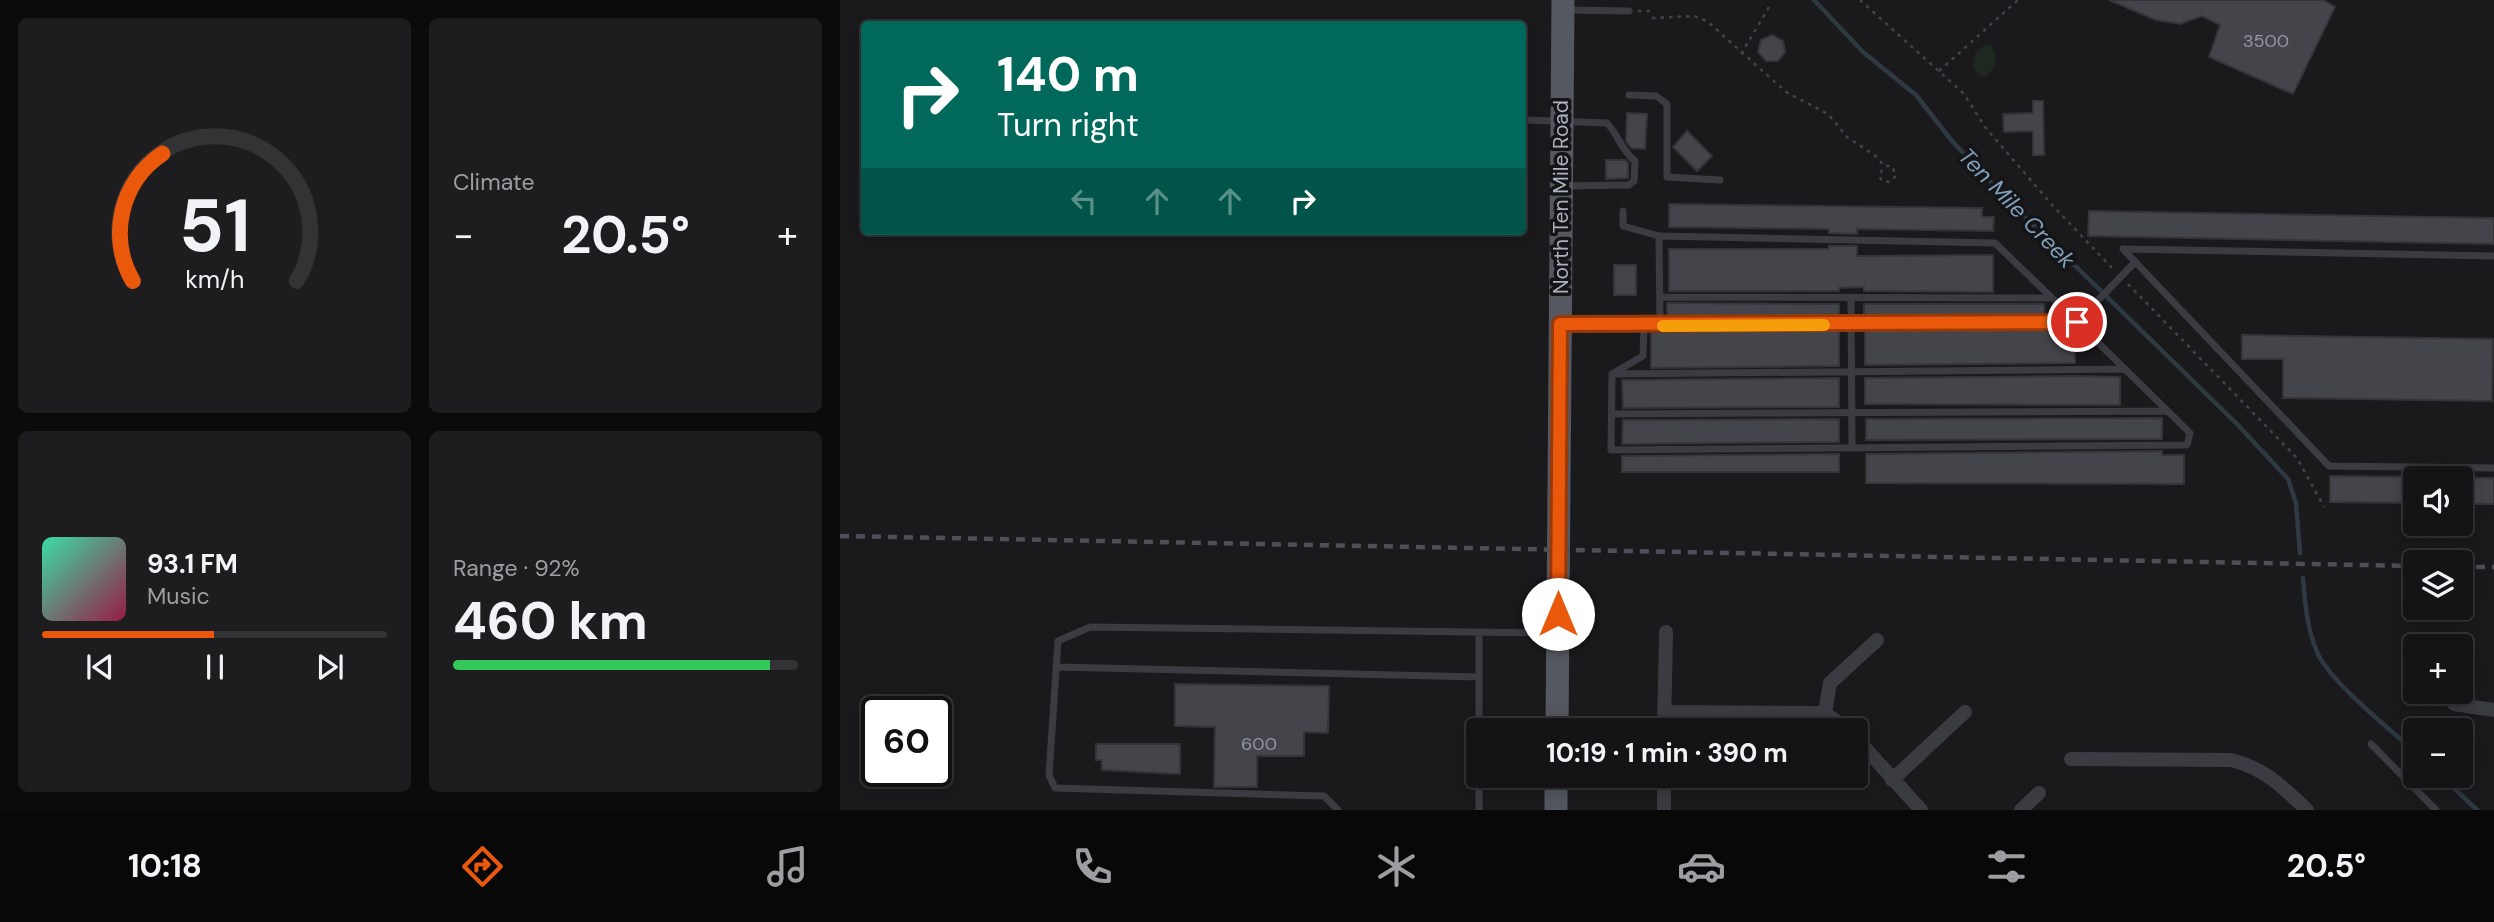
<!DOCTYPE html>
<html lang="en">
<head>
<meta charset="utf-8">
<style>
	body { margin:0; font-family:"DM Sans",sans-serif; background:#1d1d1f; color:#f1f3f6; height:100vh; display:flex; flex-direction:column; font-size:26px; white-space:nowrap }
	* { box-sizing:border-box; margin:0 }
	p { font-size:23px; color:#9d9ea1 }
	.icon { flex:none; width:38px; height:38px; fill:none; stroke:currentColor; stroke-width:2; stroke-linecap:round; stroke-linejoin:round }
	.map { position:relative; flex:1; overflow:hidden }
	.panel { display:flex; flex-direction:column; gap:18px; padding:18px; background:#0b0b0c; width:840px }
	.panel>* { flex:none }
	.top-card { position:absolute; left:21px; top:21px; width:665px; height:214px; border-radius:7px; box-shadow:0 4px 18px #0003,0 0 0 2px #333335; background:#00695c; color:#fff; overflow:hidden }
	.controls { position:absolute; left:1563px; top:466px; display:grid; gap:14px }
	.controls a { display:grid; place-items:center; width:70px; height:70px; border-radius:7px; background:#141416; box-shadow:0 4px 18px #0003,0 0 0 2px #333335; font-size:35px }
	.speed { position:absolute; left:21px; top:696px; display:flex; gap:14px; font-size:35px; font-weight:700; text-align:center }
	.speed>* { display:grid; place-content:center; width:91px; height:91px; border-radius:50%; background:#141416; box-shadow:0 4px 18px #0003,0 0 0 2px #333335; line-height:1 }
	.speed .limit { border:4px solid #111; border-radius:10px; background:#fff; color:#111 }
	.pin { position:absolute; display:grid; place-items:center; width:60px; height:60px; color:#fff; margin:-30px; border:4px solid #fff; border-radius:50%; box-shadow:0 2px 7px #0007 }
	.me { position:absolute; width:77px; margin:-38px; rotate:0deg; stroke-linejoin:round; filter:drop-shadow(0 0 5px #0008) }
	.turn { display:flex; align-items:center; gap:24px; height:147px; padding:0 21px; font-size:32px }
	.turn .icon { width:91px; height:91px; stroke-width:2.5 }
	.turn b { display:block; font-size:49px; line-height:60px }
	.lanes { display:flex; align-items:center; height:66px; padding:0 21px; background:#0003; justify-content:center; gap:35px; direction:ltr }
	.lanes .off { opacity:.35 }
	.big { font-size:52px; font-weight:700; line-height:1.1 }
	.panel .widget { flex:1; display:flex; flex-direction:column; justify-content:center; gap:10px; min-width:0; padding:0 24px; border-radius:10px; background:#1d1d1f }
	.panel .dial { align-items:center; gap:0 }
	.dial svg { height:182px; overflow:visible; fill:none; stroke:#333335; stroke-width:7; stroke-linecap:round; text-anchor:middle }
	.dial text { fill:#f1f3f6; stroke:none }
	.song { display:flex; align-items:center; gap:21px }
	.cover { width:84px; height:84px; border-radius:10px; background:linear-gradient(135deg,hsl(160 70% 55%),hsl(340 70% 35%)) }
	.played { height:7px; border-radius:4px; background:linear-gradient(90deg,#ea580c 50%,#333335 50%) }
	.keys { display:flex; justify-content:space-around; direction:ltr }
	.heat { display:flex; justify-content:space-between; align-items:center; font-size:38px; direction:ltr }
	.charge { height:10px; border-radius:5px; background:linear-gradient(90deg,#34c759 92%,#333335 0) }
	.panel .tiles { flex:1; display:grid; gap:18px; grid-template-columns:repeat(2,1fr) }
	.trip { position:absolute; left:626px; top:718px; width:402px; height:70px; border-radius:7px; background:#141416; box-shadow:0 4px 18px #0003,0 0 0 2px #333335; font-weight:700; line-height:70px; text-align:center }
	.tabs { display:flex; height:112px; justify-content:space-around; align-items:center; background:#080809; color:#9d9ea1 }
	.tabs .icon { width:49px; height:49px }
	.tabs .selected { color:#ea580c }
	.tabs b { font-size:32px; color:#f1f3f6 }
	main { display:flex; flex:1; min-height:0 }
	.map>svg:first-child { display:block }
	.green { fill:#1f2820 }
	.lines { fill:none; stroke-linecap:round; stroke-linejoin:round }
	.stream { stroke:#2e3942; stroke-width:4.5 }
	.building { fill:#44454a; stroke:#343439; stroke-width:2 }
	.path { stroke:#404349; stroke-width:2.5; stroke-dasharray:3.5 5; stroke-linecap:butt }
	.service { stroke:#3a3c42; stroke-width:7 }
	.minor { stroke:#3a3c42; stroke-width:14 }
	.primary { stroke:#565861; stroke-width:23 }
	.rail { stroke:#4d5057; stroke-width:4.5; stroke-dasharray:9 7; stroke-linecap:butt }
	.route-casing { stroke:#983908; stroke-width:18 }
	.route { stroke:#ea580c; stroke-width:12 }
	.slow { stroke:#f59e0b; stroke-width:12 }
	.labels { text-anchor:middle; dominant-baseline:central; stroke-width:7; stroke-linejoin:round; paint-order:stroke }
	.number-label { font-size:18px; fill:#9196a0 }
	.street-label { font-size:21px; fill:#abb1bd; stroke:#151518 }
	.water-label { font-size:23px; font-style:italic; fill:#809fba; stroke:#151518 }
</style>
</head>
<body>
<main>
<section class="panel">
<div class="tiles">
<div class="widget dial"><svg viewBox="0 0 100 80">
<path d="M14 69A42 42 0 1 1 86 69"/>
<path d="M14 69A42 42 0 0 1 27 13" stroke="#ea580c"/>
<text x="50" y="56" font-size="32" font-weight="700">51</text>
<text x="50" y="72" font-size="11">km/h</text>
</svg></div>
<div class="widget"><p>Climate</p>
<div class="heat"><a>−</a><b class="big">20.5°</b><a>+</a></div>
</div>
<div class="widget">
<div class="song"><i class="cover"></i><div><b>93.1 FM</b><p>Music</p></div></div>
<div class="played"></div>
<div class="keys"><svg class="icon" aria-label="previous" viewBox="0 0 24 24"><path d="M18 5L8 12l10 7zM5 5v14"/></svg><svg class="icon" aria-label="pause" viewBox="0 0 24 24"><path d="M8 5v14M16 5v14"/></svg><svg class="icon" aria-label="next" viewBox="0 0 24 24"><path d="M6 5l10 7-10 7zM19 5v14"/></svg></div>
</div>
<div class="widget"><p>Range · 92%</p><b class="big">460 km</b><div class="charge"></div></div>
</div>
</section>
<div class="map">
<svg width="1654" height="810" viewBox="0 0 1654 810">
	<rect width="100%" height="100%" fill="#1a1a1d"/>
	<!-- green -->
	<path class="green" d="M1146,44L1151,46C1159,58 1156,68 1145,77L1139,75L1132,67L1136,51Z"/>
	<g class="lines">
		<!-- stream -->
		<path class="stream" d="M974,0L1023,52L1076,95L1112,141L1172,204L1398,425L1448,479L1456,503L1460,553
			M1463,578C1465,604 1467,628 1477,652C1489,681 1550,729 1575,752
			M1600,775L1637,810"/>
	</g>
	<!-- building -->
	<path class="building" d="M1269,0H1483L1495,7L1453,94L1369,57L1380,25L1362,16L1340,24L1316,20Z
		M932,35L943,41L945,52L938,61H926L918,52L921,40Z
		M1193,101H1203L1204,155H1193V131L1164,132L1163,114L1193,113Z
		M787,113L807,114L805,149L791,148L786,141Z
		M847,131L872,156L857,171L833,147Z
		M766,160H785L788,163V178L766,179Z
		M829,204L1142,208V217H1154L1153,231L1017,229V234L989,233V229L829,227Z
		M1249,211L1654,218V244L1248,236Z
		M989,246H1017V256L1153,255V292L1024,291V287L999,288V291H829V249H989Z
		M774,265H796V295H774Z
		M827,303L999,304V317H827Z
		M1024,304H1204L1205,316L1024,317Z
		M1205,328L1235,330V363L1025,365V329Z
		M999,329V366L811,368V332Z
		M1402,335L1653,339L1652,401L1443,398V359H1402Z
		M1235,376L1280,377V405L1025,404V378Z
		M999,378V407L783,408L782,380Z
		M1322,418V439L1026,440V419Z
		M999,419V442L782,444L783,420Z
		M1322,451V455H1344V484L1026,483V454Z
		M999,454V472H782V456Z
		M1490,476L1575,477V503L1490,502Z
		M1620,478H1654V504H1620Z
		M335,684L489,686L488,733L464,732V756H417V787H374L375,727L335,726Z
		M256,744H340V774L262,770V760H256Z"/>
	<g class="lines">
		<!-- path -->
		<path class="path" d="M1020,0L1124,94L1145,127L1213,206L1274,270
			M798,11H812
			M812,18L854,16L867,21L946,92L988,114L1007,137L1037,157L1044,166H1052L1056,176L1050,182L1042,181L1039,176L1044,166
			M901,54L929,7
			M1099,71L1178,0
			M1288,284L1457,458L1484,507"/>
		<!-- service -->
		<path class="service" d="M727,10L789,11
			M789,95L816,96L827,104V177L880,180
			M682,120L767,123C779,136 781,150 795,161L794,181L789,185L725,186
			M783,211V226L819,236
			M1654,256L1283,249L1489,466L1654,468
			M820,297L1212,298
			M1011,298L1012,448
			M724,324L1237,322L1350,433L1347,445L771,450L772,374L803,356L804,326
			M820,326L819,236L1155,243L1237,322L1295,262
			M773,374L1285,369
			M772,414L1327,411
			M639,633V730
			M216,667L639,677
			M1531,744L1596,810
			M639,775V810
			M498,810L484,796L215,788L209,775L218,641L250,627L713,633"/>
		<!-- minor -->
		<path class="minor" d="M1614,704L1654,710
			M824,712L985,713
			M985,713L990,683L1037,640
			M985,713L1008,730
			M824,730L826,632
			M1017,739L1081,810
			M1231,759L1391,760C1424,768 1443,787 1467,810
			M824,775V810
			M1052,780L1125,712
			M1181,810L1199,793"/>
		<!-- primary -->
		<path class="primary" d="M717,730L723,0
			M716,810V775"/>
		<!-- rail -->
		<path class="rail" d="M0,536L1575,566
			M1620,567H1654"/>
	</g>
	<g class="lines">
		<!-- route casing -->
		<g class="route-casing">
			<path id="route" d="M718,614L720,324L1237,322"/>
		</g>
		<!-- route -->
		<use href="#route" class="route"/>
		<!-- slow -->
		<path class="slow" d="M823,326L984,325"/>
	</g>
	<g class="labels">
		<!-- number labels -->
		<g class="number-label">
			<text x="1426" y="41">3500</text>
			<text x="419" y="744">600</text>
		</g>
		<!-- street labels -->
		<g class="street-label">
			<text transform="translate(721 197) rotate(-90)">North Ten Mile Road</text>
		</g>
		<!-- water labels -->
		<g class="water-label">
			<text transform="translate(1177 208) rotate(46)">Ten Mile Creek</text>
		</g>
	</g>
</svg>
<div class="controls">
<a><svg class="icon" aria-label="sound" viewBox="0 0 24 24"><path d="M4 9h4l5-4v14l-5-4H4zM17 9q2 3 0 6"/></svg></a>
<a><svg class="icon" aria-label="layers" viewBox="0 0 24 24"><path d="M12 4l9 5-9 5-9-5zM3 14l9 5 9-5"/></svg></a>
<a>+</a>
<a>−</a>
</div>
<div class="speed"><div class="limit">60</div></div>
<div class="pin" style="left:1237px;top:322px;background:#d93025"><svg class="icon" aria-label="arrive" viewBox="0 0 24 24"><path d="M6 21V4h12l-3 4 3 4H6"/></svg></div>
<svg class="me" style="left:718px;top:614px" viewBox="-20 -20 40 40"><circle r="19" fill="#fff"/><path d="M0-13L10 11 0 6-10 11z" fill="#ea580c"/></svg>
<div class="trip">10:19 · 1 min · 390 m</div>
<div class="top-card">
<div class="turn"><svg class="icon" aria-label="right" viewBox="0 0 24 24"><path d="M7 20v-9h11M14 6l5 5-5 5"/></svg><div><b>140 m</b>Turn right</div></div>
<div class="lanes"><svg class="icon off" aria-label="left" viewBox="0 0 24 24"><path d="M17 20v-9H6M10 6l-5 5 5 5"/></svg><svg class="icon off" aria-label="ahead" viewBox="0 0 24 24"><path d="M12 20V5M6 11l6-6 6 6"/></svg><svg class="icon off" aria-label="ahead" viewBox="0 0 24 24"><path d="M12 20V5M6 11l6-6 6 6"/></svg><svg class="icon" aria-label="right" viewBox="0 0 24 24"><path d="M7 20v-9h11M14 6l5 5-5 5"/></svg></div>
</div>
</div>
</main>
<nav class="tabs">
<b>10:18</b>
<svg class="icon selected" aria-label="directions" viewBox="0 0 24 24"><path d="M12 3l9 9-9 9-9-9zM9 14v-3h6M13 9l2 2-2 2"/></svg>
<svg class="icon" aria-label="music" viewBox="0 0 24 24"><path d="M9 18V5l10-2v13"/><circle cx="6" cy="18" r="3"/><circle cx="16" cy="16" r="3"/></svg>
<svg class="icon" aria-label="phone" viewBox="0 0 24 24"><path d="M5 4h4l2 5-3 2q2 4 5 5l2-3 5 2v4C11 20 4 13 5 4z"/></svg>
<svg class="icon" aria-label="climate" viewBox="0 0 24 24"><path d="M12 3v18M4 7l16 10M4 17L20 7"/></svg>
<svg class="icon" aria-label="car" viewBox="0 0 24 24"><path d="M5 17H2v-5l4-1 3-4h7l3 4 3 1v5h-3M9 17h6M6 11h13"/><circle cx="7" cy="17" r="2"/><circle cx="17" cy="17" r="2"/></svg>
<svg class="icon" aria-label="filters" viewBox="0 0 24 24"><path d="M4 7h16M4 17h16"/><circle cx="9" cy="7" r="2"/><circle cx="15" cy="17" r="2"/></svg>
<b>20.5°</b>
</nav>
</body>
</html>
